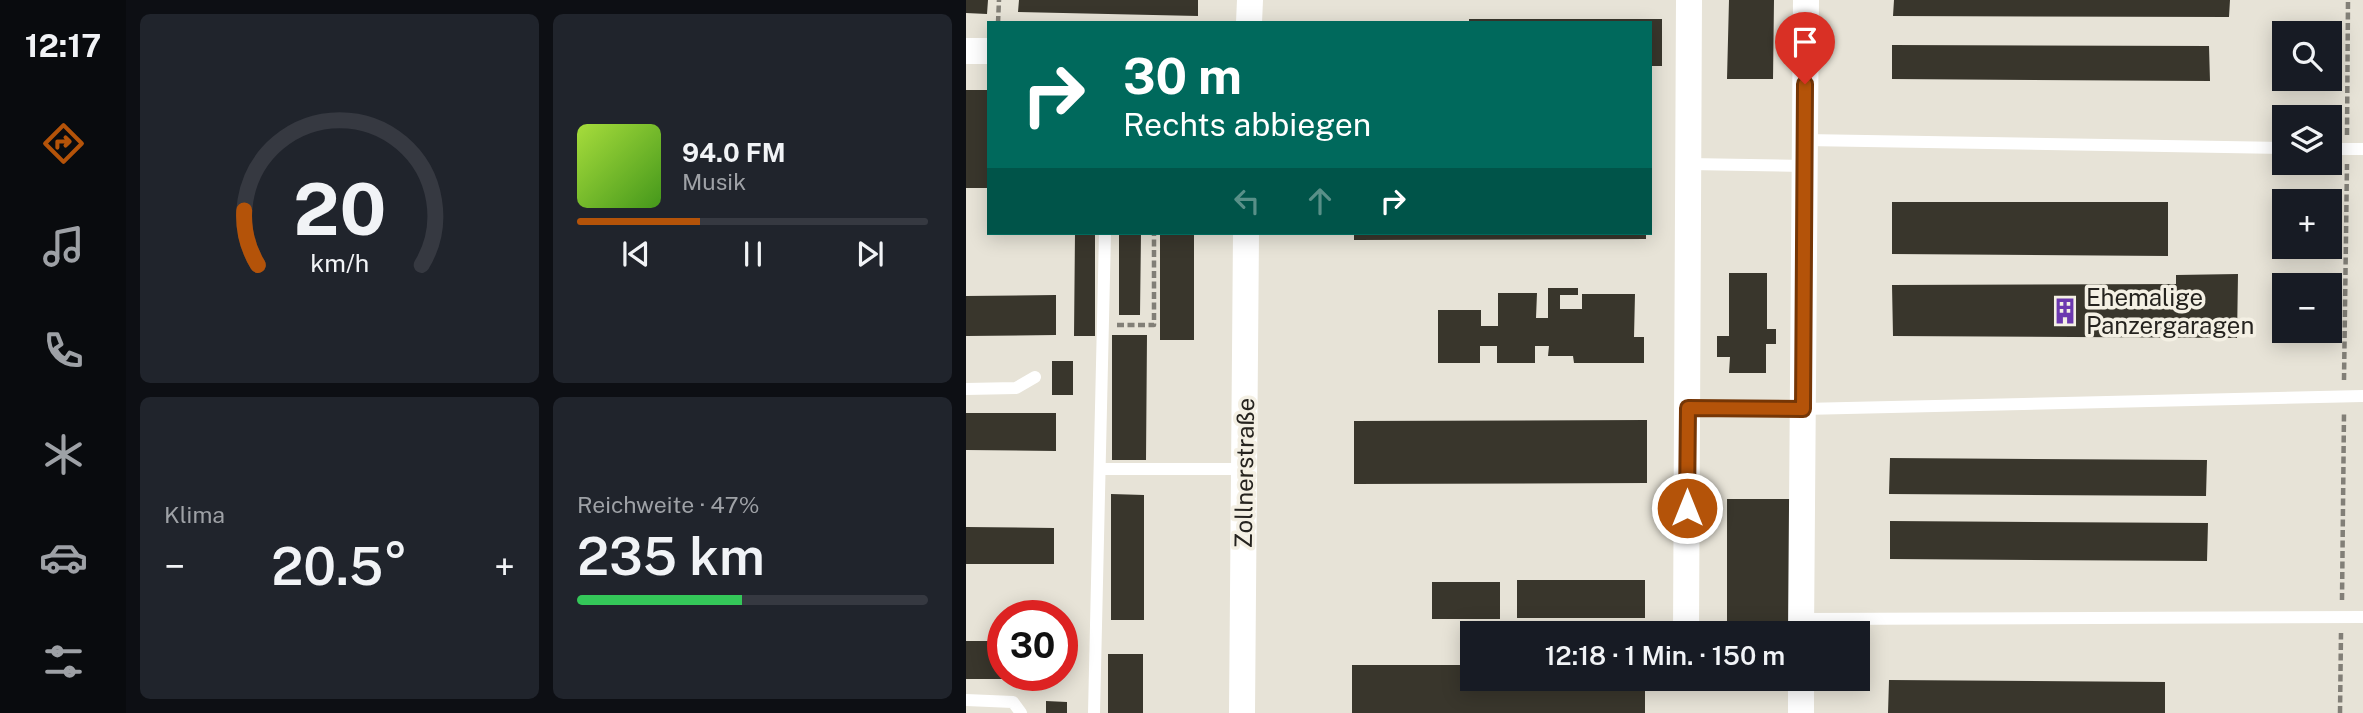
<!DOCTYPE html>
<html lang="de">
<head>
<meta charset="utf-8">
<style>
	body { margin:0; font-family:"Public Sans",sans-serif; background:#20242c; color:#f1f3f6; height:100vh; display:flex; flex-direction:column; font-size:26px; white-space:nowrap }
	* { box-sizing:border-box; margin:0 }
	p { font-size:23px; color:#9ea1a6 }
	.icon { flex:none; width:38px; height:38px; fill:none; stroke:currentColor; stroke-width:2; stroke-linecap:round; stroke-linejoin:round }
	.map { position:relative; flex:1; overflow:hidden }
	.side { display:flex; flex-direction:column; gap:14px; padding:14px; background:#0d0f14; width:840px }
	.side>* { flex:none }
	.top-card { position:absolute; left:21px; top:21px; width:665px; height:214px; border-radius:0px; box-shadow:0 4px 18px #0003; background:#00695c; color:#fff; overflow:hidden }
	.fabs { position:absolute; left:1306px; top:21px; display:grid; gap:14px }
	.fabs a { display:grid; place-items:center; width:70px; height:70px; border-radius:0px; background:#171b24; box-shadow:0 4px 18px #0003; font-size:35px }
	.speed { position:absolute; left:21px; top:600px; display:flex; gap:14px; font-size:35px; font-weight:700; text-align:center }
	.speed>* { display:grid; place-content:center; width:91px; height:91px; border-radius:50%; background:#171b24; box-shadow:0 4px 18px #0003; line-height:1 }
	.speed .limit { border:10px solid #d22; background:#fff; color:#111 }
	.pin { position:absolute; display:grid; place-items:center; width:60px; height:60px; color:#fff; margin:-72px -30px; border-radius:50% 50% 50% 0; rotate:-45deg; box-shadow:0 0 7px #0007 }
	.pin .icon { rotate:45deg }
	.me { position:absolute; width:77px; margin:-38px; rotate:0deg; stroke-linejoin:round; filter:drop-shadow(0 0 5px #0008) }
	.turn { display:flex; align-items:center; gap:24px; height:147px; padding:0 21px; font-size:32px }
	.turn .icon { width:91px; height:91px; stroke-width:2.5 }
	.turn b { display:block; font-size:49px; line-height:60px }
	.lanes { display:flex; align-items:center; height:66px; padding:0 21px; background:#0003; justify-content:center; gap:35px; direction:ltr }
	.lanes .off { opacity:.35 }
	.big { font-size:52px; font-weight:600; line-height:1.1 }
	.side .tile { flex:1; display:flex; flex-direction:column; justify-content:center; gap:10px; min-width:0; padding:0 24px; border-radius:10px; background:#20242c }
	.side .dial { align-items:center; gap:0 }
	.dial svg { height:182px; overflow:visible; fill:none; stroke:#363941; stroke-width:7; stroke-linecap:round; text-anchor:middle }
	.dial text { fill:#f1f3f6; stroke:none }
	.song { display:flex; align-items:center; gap:21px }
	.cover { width:84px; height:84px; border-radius:10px; background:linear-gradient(135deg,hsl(80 70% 55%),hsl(100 70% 35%)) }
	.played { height:7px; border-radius:4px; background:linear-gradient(90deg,#b45309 35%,#363941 35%) }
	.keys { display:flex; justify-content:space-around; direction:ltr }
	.heat { display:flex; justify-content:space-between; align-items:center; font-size:38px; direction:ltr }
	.charge { height:10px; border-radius:5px; background:linear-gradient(90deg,#34c759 47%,#363941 0) }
	.side .tiles { flex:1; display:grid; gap:14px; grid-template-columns:repeat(2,1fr) }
	.trip { position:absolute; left:494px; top:621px; width:410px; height:70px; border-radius:0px; background:#171b24; box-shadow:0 4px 18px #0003; font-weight:600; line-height:70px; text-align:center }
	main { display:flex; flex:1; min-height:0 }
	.tabs { display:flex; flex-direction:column; width:126px; justify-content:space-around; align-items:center; background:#090b0e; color:#9ea1a6 }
	.tabs .icon { width:49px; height:49px }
	.tabs .current { color:#b45309 }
	.tabs b { font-size:32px; color:#f1f3f6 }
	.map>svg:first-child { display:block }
	.building { fill:#39362c }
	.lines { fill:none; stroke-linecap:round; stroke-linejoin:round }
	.path { stroke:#827f77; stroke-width:4.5; stroke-dasharray:7 3.5; stroke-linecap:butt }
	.lane { stroke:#fff; stroke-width:12 }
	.street { stroke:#fff; stroke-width:26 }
	.route-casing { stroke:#753606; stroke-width:18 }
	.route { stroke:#b45309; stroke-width:12 }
	.labels { text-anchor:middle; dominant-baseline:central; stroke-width:7; stroke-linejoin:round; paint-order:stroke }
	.poi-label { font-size:24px; fill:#25231f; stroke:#f4f0e4; text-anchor:start }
	.street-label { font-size:24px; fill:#25231f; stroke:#f4f0e4 }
</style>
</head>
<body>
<main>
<nav class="tabs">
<b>12:17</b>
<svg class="icon current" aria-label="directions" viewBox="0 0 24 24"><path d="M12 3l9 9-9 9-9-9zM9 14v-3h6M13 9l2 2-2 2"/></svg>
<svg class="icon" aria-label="music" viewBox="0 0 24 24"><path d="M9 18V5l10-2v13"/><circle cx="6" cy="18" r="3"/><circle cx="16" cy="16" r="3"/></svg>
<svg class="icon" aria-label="phone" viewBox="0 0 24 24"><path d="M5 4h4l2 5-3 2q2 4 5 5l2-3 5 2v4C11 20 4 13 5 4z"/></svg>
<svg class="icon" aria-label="climate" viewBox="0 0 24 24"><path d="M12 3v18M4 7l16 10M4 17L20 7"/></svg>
<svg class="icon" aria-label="car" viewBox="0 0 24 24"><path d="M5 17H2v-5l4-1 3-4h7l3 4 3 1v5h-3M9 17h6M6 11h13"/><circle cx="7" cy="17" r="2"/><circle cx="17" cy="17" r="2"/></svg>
<svg class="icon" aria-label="filters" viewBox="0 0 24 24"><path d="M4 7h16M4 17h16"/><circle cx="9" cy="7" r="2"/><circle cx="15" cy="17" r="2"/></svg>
</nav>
<section class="side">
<div class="tiles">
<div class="tile dial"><svg viewBox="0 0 100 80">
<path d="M14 69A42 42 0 1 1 86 69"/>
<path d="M14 69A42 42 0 0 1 8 45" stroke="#b45309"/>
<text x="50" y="56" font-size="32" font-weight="700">20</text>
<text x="50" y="72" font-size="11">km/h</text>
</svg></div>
<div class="tile">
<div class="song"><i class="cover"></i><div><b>94.0 FM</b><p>Musik</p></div></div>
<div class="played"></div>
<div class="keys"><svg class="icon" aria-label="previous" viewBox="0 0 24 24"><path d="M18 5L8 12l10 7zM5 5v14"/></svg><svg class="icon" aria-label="pause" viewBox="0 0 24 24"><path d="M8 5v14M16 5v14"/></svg><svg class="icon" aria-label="next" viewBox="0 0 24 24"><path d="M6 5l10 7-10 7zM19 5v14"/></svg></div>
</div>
<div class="tile"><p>Klima</p>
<div class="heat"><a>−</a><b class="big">20.5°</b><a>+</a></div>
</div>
<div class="tile"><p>Reichweite · 47%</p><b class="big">235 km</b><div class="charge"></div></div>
</div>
</section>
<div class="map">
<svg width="1397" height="713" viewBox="0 0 1397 713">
	<rect width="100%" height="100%" fill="#e7e3d7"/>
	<!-- building -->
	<path class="building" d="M0,0H22L21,14L0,13Z
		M53,0H232V16L52,12Z
		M763,0H808L807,79H761Z
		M928,0H1264L1263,17L927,16Z
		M503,19H696V66H684V23H503Z
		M926,45L1243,46L1244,81L926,79Z
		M0,90H23V188H0Z
		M926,202H1202V256L926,254Z
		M109,233H129V336H108Z
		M153,233H175L174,315H153Z
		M194,233H228V340H194Z
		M388,233H680V239L388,240Z
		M763,273H801V329H810V344H800V373H763L764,357H751V336H763Z
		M1272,274L1271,338L927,336L926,285L1210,284V275Z
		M582,288H612V295H594V309H616V294H669L668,337H678V363H608L607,356H582L583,346H569V363H531V346H514V363H472V310H515V326H532V293H571L570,318H582Z
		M90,295V335L0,336V296Z
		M146,335H181L180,460H146Z
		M86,361H107V395H86Z
		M0,413H90V451L0,450Z
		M681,420V483L388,484V421Z
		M924,458L1241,460L1240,496L923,494Z
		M145,494L178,495V620H145Z
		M761,499H824V634H761Z
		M924,521L1242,523L1241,561L924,559Z
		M0,527L88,528V564H0Z
		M551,580H679V618H551Z
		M466,582H534V619H466Z
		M0,641H37V676H85V679H0Z
		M142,654H177V713H142Z
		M386,665H506V679H679V713H386Z
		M923,680L1199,682V713H922Z
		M80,701L101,702V713H80Z"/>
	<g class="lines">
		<!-- path -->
		<path class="path" d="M32,23L33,0
			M1381,135L1382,0
			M151,325H188V233
			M1378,380L1381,164
			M1376,600L1378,413
			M1374,713L1375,633"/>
		<!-- lane -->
		<path class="lane" d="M839,140L1318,148
			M1363,149H1397
			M723,164L838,166
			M0,389L50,388L69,377
			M721,408L837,409L1397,396
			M134,469H278
			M835,619L1397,617
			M0,700L47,702L55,713
			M128,713L139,233"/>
		<!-- street -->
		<path class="street" d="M283,23L284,0
			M0,51H23
			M720,634L723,0
			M835,634L840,0
			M276,713L280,233
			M835,713V679"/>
	</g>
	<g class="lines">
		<!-- route casing -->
		<g class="route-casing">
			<path id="route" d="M721,508L722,408L837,409L839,84"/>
		</g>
		<!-- route -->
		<use href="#route" class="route"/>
	</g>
	<!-- icons -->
	<defs>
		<g id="building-bare" transform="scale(2.1)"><path d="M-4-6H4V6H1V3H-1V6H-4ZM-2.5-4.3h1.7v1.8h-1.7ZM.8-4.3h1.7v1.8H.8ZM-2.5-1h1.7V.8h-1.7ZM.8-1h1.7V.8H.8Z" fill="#6c38af" stroke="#f4f0e4" stroke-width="2.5" paint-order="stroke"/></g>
	</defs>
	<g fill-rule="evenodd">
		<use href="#building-bare" x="1099" y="311"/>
	</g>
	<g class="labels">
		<!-- poi labels -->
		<g class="poi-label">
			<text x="1120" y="297">Ehemalige<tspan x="1120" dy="28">Panzergaragen</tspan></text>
		</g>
		<!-- street labels -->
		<g class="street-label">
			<text transform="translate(278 473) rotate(-89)">Zollnerstraße</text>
		</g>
	</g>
</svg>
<div class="fabs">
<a><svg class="icon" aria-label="search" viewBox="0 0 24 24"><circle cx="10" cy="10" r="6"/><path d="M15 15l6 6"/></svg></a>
<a><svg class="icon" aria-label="layers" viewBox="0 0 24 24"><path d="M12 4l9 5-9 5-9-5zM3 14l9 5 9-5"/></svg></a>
<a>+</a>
<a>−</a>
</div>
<div class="speed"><div class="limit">30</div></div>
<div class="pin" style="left:839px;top:84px;background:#d93025"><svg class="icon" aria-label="arrive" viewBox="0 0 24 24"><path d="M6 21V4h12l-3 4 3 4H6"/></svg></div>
<svg class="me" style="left:721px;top:508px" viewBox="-20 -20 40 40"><circle r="17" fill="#b45309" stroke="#fff" stroke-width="3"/><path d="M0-11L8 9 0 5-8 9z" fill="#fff"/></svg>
<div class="trip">12:18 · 1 Min. · 150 m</div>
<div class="top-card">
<div class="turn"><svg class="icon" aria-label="right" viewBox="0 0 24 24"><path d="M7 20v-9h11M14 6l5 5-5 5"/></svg><div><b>30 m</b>Rechts abbiegen</div></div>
<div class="lanes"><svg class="icon off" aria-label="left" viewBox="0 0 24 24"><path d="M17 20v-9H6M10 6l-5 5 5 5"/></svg><svg class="icon off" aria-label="ahead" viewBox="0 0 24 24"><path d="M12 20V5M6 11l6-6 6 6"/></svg><svg class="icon" aria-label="right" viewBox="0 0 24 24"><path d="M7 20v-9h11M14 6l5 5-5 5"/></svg></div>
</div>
</div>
</main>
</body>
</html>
